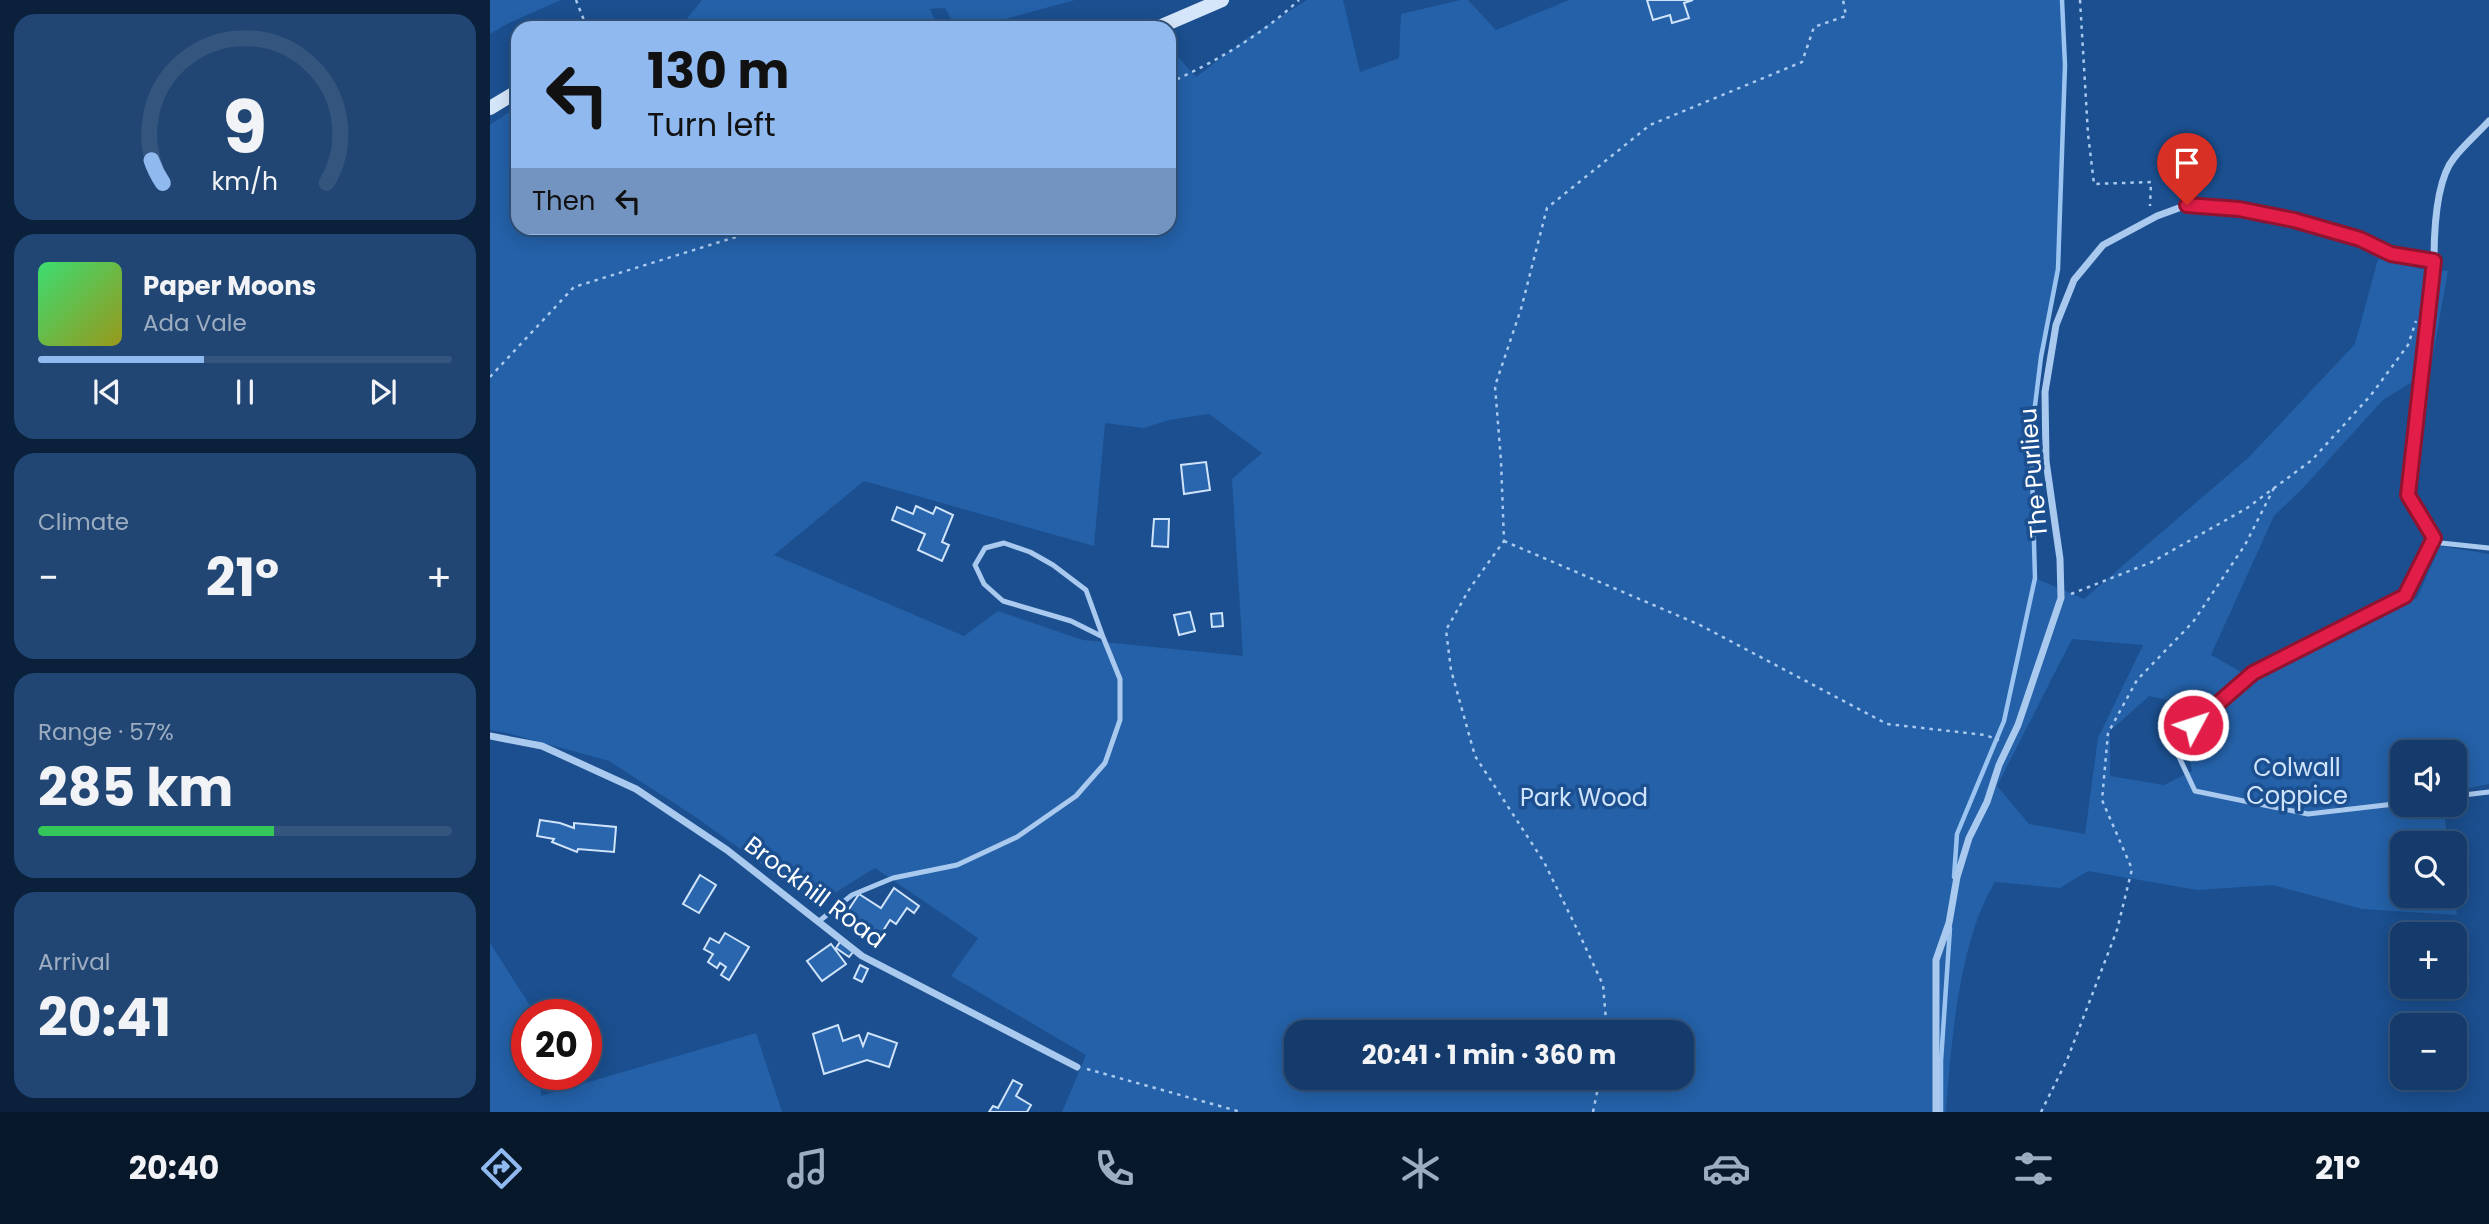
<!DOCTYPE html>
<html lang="en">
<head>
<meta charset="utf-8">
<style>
	body { margin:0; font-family:Poppins,sans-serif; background:#214673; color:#f1f3f6; height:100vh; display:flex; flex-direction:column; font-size:26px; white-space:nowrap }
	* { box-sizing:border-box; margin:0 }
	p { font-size:23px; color:#9dadc1 }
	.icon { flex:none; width:38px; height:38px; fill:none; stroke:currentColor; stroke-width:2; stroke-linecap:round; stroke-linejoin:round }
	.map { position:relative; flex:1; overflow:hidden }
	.panel { display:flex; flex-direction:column; gap:14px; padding:14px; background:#0b203b; width:490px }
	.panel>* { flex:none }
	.hud { position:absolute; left:21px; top:21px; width:665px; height:214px; border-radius:21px; box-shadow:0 4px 18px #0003,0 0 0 2px #33557e; background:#90b9f0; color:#111; overflow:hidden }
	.buttons { position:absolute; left:1900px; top:740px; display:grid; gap:14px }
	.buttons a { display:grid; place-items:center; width:77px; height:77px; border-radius:14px; background:#143b6b; box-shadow:0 4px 18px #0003,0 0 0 2px #33557e; font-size:35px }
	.speed { position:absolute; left:21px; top:999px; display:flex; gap:14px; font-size:35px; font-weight:700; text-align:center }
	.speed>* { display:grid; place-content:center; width:91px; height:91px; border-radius:50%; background:#143b6b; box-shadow:0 4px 18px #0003,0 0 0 2px #33557e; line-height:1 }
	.speed .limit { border:10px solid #d22; background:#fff; color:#111 }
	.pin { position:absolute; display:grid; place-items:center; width:60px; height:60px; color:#fff; margin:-72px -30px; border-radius:50% 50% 50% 0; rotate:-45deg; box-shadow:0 0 7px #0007 }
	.pin .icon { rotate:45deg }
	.me { position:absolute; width:77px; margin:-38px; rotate:50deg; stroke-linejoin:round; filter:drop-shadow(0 0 5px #0008) }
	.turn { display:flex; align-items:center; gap:24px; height:147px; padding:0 21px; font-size:32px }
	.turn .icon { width:91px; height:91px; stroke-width:2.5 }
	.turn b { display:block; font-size:49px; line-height:60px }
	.then { display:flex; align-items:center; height:66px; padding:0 21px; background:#0003; gap:14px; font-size:26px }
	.big { font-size:52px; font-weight:700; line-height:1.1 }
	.panel .tile { flex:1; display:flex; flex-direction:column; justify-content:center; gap:10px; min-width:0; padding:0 24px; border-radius:21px; background:#214673 }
	.panel .dial { align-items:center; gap:0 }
	.dial svg { height:182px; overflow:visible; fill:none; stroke:#33557e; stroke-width:7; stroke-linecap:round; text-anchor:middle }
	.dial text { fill:#f1f3f6; stroke:none }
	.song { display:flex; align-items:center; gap:21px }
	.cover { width:84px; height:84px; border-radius:10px; background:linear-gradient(135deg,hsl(140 70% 55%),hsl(60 70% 35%)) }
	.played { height:7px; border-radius:4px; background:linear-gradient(90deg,#90b9f0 40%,#33557e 40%) }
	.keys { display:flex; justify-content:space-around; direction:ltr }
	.heat { display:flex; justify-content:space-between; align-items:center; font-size:38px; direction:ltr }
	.charge { height:10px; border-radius:5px; background:linear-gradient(90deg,#34c759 57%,#33557e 0) }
	.trip { position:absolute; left:794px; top:1020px; width:410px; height:70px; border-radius:21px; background:#143b6b; box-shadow:0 4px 18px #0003,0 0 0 2px #33557e; font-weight:700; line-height:70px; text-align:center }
	.tab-bar { display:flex; height:112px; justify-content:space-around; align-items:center; background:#08182b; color:#9dadc1 }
	.tab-bar .icon { width:49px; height:49px }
	.tab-bar .on { color:#90b9f0 }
	.tab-bar b { font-size:32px; color:#f1f3f6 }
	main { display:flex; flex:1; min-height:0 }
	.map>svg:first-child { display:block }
	.green { fill:#2461a8; fill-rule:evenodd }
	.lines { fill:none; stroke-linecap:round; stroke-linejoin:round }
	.stream { stroke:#9cc4f0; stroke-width:4.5 }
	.building { fill:#2a66ad; stroke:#cfe3fa; stroke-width:2 }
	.path { stroke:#a9c9ee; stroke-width:2.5; stroke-dasharray:3.5 5; stroke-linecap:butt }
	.lane { stroke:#a9c9ee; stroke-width:5 }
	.street { stroke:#a9c9ee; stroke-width:7 }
	.secondary { stroke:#d6e6fa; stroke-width:14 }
	.route-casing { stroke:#92132f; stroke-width:18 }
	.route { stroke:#e11d48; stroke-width:12 }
	.labels { text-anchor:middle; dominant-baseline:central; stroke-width:7; stroke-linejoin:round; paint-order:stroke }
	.street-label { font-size:24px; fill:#fff; stroke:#1b4f8f }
	.park-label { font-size:24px; fill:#cfe3fa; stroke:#1b4f8f }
</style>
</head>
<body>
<main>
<section class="panel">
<div class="tile dial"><svg viewBox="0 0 100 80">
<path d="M14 69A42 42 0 1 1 86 69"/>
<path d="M14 69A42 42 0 0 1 9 59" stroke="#90b9f0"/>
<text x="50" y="56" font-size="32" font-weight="700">9</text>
<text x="50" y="72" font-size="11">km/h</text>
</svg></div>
<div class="tile">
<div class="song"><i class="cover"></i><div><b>Paper Moons</b><p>Ada Vale</p></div></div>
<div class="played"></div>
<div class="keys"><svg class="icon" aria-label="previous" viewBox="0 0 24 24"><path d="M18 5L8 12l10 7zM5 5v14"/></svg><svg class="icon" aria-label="pause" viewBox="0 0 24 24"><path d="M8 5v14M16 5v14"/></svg><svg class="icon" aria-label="next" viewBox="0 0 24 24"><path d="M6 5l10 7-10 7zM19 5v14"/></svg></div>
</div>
<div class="tile"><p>Climate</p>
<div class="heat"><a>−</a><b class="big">21°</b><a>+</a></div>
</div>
<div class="tile"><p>Range · 57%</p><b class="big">285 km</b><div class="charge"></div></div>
<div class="tile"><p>Arrival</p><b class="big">20:41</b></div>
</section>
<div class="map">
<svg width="1999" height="1112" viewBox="0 0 1999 1112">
	<rect width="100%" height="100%" fill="#1b4f8f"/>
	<!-- green -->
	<path class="green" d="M0,0H71L17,24L0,34Z
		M212,0H585L482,28H466L455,8L440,9L448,28L191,26Z
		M817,0H853L870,72L909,58L911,14L970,0H978L1006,30L1079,0H1572L1575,65L1568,269L1551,357L1541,438L1545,578L1594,599L1759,457L1865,344L1888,259L1932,269L1958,271L1940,371L1893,400L1813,488L1784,516L1721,655L1753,673L1780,674L1927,598L1950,546L1999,554V784L1965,791V752H1913V805H1953L1958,843L1913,844V896H1964L1967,915L1872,909L1783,885L1707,890L1598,871L1570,888L1505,882C1469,940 1461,1044 1456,1112H572L596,1055L461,976L488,938L385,868L327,904L204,816L119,761L17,733L0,730V125L28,106V228H679V47L706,77L757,38ZM719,414L772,453L742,479L753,656L593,640L508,611L474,636L284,555L374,481L604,546L615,423L654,428L679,420ZM1582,639L1653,645L1608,738L1595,834L1539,824L1507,786ZM1659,696L1707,707L1714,720L1696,739L1702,771L1674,785L1620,776V731ZM807,1032H1192V1078H807Z
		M0,943L46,1015H37V1074L50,1075L51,1096L266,1033L292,1112H0Z"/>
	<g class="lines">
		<!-- stream -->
		<path class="stream" d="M1464,877L1467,834L1514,721L1545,578L1541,438L1551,357L1568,269L1575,65L1572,0
			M1451,1112V1061L1460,928"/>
	</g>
	<!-- building -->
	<path class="building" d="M1157,0H1203L1194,3L1199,18L1182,23L1180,15L1163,20Z
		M716,462L720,490L694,494L691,465Z
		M426,506L443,514L446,507L463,515L452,542L459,545L452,561L428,550L435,534L402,520L407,507L423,514Z
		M664,519H679L678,547L662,546Z
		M700,612L705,631L689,635L684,615Z
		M732,613L733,626L722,627L721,614Z
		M50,820L70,823L84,828V823L126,827L124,852L88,849L87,852L62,842L64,839L47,836Z
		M210,875L226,885L209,913L193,904Z
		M404,888L429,906L424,913L417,908L406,924L400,920L391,934L357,912L369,894L391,908Z
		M235,933L259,947L239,980L231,975L236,967L230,963L227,968L218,962L223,954L214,949L220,938L229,943Z
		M350,942L363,952L359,957L346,948Z
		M341,944L356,964L332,981L317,961Z
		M370,965L378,969L372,982L364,978Z
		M348,1025L353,1041L369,1035L373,1046L378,1033L407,1043L399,1067L377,1060L334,1074L323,1034Z
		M523,1080L532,1085L526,1096L541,1105L537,1112H499L503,1106L508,1108Z"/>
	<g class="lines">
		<!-- path -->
		<path class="path" d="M86,0L97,28
			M1590,0L1598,134L1604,184L1661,182L1660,206
			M679,83C727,61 770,36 809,0
			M0,377L84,287L275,228
			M1014,541L1210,625L1397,724L1495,735L1509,740
			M1581,594L1662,562L1757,508L1822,460L1881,395L1918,345L1926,321
			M1117,1032L1113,985L1086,927L1054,862L985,756L961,670L956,630L980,588L1014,541L1011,461L1005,386L1031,309L1057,208L1160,125L1312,62L1324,27L1356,16L1353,0
			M597,1069L751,1112
			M1103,1112L1110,1078
			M1551,1112L1577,1060L1627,930L1642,869L1612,800L1618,733L1647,680L1703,622L1755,545L1784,488"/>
		<!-- lane -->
		<path class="lane" d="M1944,261L1918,495L1944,538L1951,543L1999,548
			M1965,796L1999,792
			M1913,803L1818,814L1705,791L1682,742L1763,673L1915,596L1944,538
			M328,922L362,895L403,878L467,865L527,837L586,796L615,763L630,720V679L613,637L581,621L513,601L494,584L485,565L495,548L514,543L540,552L563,565L596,590L613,637"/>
		<!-- street -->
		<path class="street" d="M0,736L52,746L146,789L237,850L372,956L587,1067
			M1446,1112V960L1459,923L1467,877L1479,838L1497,802L1509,765L1528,725L1571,598L1570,559L1556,461L1555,392L1566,325L1584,280L1613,245L1667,216L1697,205L1749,209L1804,221L1870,239L1901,254L1944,261C1944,233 1946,180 1964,158C1974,145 1988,133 1999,121"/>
		<!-- secondary -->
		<path class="secondary" d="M667,28L732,0
			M0,108L28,91"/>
	</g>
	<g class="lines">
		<!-- route casing -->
		<g class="route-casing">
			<path id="route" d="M1697,205L1749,209L1804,220L1870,239L1901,254L1944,261L1918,495L1944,538L1915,596L1763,673L1703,725"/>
		</g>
		<!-- route -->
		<use href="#route" class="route"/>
	</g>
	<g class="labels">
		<!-- street labels -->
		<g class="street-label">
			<text transform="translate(1543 473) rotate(-95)">The Purlieu</text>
			<text transform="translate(325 892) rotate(37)">Brockhill Road</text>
		</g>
		<!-- park labels -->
		<g class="park-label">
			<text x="1807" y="767">Colwall<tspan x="1807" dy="28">Coppice</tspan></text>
			<text x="1094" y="797">Park Wood</text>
		</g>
	</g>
</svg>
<div class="buttons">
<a><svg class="icon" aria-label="sound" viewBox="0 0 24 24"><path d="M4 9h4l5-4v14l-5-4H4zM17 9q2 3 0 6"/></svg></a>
<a><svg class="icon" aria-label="search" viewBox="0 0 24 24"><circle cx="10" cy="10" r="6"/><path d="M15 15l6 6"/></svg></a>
<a>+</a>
<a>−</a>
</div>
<div class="speed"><div class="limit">20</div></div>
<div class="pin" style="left:1697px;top:205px;background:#d93025"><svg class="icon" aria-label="arrive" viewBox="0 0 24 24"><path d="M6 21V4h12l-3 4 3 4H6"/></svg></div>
<svg class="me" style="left:1703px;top:725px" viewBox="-20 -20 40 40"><circle r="17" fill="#e11d48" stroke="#fff" stroke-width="3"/><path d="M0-11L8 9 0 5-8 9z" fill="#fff"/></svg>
<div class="trip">20:41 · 1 min · 360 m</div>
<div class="hud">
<div class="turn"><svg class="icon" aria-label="left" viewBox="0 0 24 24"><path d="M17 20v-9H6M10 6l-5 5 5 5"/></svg><div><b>130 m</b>Turn left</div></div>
<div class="then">Then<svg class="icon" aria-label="left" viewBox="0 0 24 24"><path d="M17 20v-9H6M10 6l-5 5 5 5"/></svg></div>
</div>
</div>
</main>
<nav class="tab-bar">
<b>20:40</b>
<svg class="icon on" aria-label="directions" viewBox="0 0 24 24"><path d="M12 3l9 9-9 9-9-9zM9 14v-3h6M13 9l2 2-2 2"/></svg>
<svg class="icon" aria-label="music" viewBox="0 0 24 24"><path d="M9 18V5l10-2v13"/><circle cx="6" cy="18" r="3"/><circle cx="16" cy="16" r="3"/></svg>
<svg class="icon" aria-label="phone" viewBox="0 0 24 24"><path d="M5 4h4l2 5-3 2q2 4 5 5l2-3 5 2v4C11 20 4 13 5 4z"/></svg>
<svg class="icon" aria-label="climate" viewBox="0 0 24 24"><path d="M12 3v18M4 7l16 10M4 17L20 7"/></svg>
<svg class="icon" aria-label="car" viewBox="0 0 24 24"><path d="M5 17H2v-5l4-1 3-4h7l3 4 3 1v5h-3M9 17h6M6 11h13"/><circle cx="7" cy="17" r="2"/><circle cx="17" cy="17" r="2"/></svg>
<svg class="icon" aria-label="filters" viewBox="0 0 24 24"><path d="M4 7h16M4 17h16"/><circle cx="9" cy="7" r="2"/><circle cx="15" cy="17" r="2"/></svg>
<b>21°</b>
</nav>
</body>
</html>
